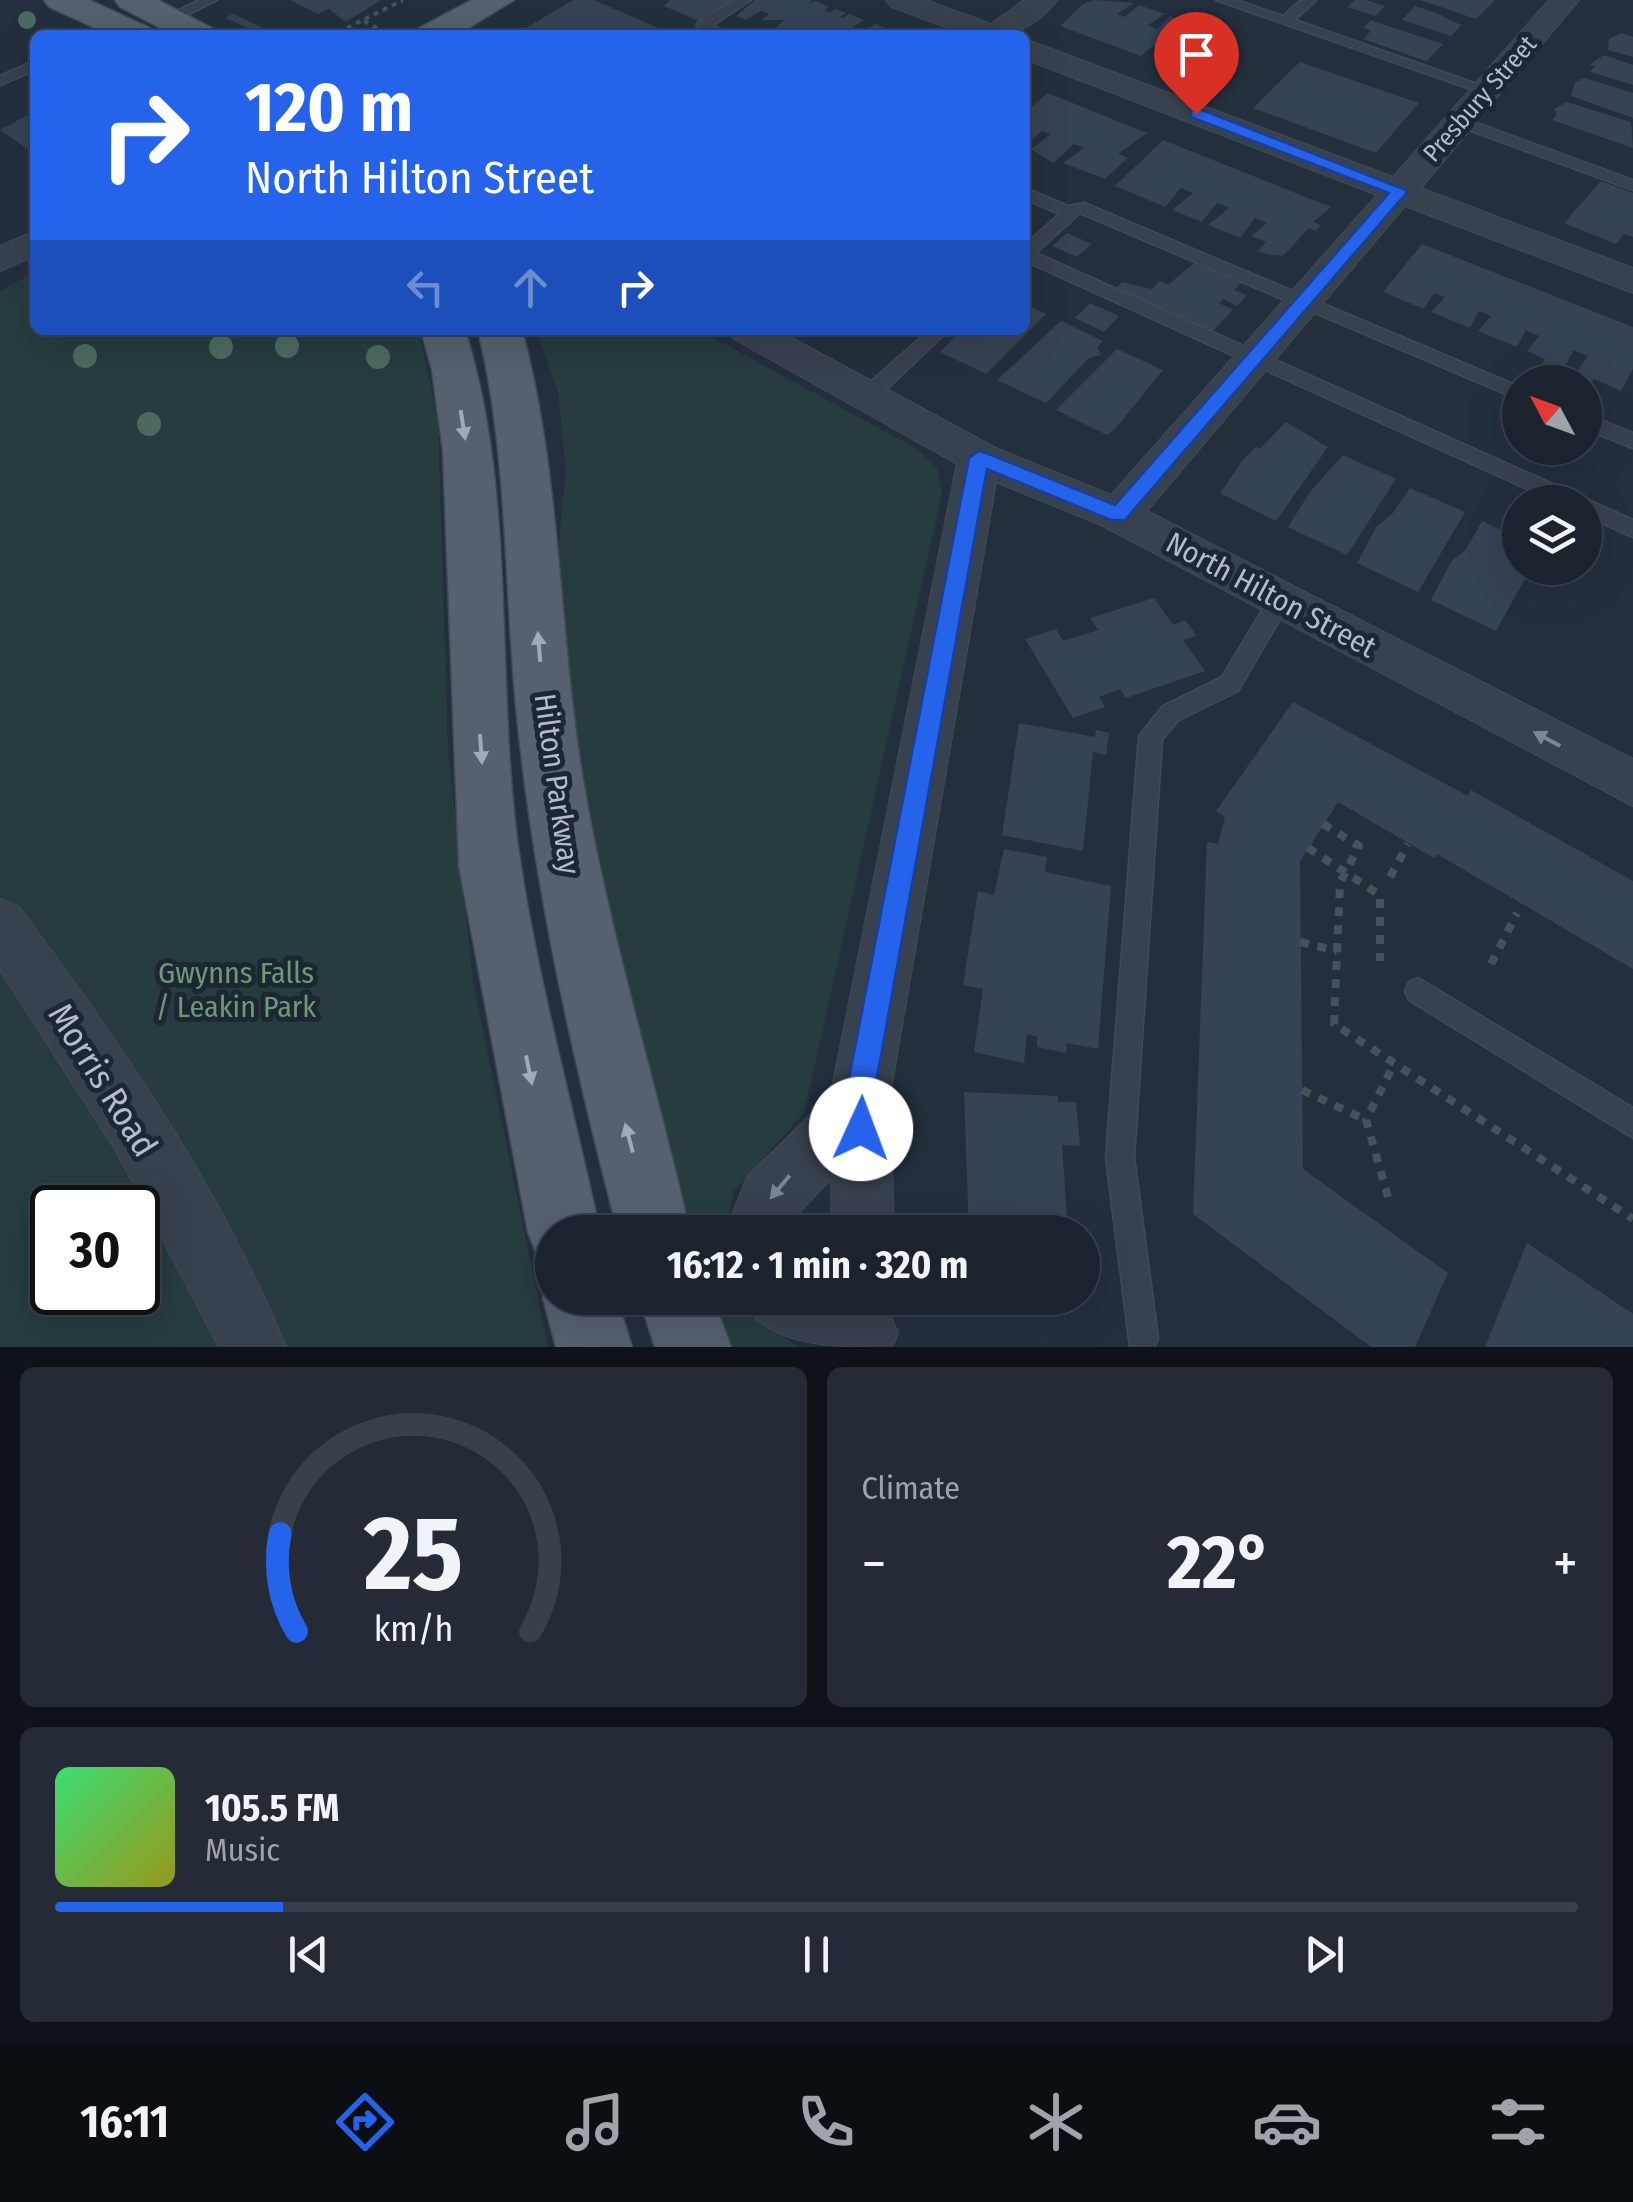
<!DOCTYPE html>
<html lang="en">
<head>
<meta charset="utf-8">
<style>
	body { margin:0; font-family:"Fira Sans Condensed",sans-serif; background:#242b36; color:#f1f3f6; height:100vh; display:flex; flex-direction:column; font-size:38px; white-space:nowrap }
	* { box-sizing:border-box; margin:0 }
	p { font-size:32px; color:#a0a4aa }
	.icon { flex:none; width:55px; height:55px; fill:none; stroke:currentColor; stroke-width:2; stroke-linecap:round; stroke-linejoin:round }
	.map { position:relative; height:1347px; overflow:hidden }
	.panel { display:flex; flex-direction:column; gap:20px; padding:20px; background:#0f1319; flex:1 }
	.panel>* { flex:none }
	.banner { position:absolute; left:30px; top:30px; width:1000px; height:305px; border-radius:15px; box-shadow:0 10px 40px #0002,0 0 0 2px #39404a; background:#2563eb; color:#fff; overflow:hidden }
	.needle { width:65px; rotate:311deg }
	.tools { position:absolute; left:1502px; top:365px; display:grid; gap:20px }
	.tools a { display:grid; place-items:center; width:100px; height:100px; border-radius:50%; background:#1b232e; box-shadow:0 10px 40px #0002,0 0 0 2px #39404a; font-size:50px }
	.speed { position:absolute; left:30px; top:1185px; display:flex; gap:20px; font-size:50px; font-weight:700; text-align:center }
	.speed>* { display:grid; place-content:center; width:130px; height:130px; border-radius:50%; background:#1b232e; box-shadow:0 10px 40px #0002,0 0 0 2px #39404a; line-height:1 }
	.speed .limit { border:5px solid #111; border-radius:15px; background:#fff; color:#111 }
	.pin { position:absolute; display:grid; place-items:center; width:85px; height:85px; color:#fff; margin:-102px -42px; border-radius:50% 50% 50% 0; rotate:-45deg; box-shadow:0 0 10px #0007 }
	.pin .icon { rotate:45deg }
	.me { position:absolute; width:110px; margin:-55px; rotate:2deg; stroke-linejoin:round; filter:drop-shadow(0 0 8px #0008) }
	.turn { display:flex; align-items:center; gap:35px; height:210px; padding:0 50px; font-size:45px }
	.turn .icon { width:130px; height:130px; stroke-width:2.5 }
	.turn b { display:block; font-size:70px; line-height:85px }
	.lanes { display:flex; align-items:center; height:95px; padding:0 50px; background:#0003; justify-content:center; gap:50px; direction:ltr }
	.lanes .off { opacity:.35 }
	.big { font-size:75px; font-weight:700; line-height:1.1 }
	.panel .card { flex:1; display:flex; flex-direction:column; justify-content:center; gap:15px; min-width:0; padding:0 35px; border-radius:15px; background:#242b36 }
	.panel .dial { align-items:center; gap:0 }
	.dial svg { height:260px; overflow:visible; fill:none; stroke:#39404a; stroke-width:7; stroke-linecap:round; text-anchor:middle }
	.dial text { fill:#f1f3f6; stroke:none }
	.song { display:flex; align-items:center; gap:30px }
	.cover { width:120px; height:120px; border-radius:15px; background:linear-gradient(135deg,hsl(140 70% 55%),hsl(60 70% 35%)) }
	.played { height:10px; border-radius:5px; background:linear-gradient(90deg,#2563eb 15%,#39404a 15%) }
	.keys { display:flex; justify-content:space-around; direction:ltr }
	.heat { display:flex; justify-content:space-between; align-items:center; font-size:55px; direction:ltr }
	.panel .tiles { flex:1; display:grid; gap:20px; grid-template-columns:1fr 1fr }
	.card:last-child { grid-column:span 2 }
	.trip { position:absolute; left:535px; top:1215px; width:565px; height:100px; border-radius:50px; background:#1b232e; box-shadow:0 10px 40px #0002,0 0 0 2px #39404a; font-weight:700; line-height:100px; text-align:center }
	.menu { display:flex; height:160px; justify-content:space-around; align-items:center; background:#0b0e12; color:#a0a4aa }
	.menu .icon { width:70px; height:70px }
	.menu .active { color:#2563eb }
	.menu b { font-size:45px; color:#f1f3f6 }
	.map>svg:first-child { display:block }
	.green { fill:#263c3f; fill-rule:evenodd }
	.building { fill:#364354 }
	.lines { fill:none; stroke-linecap:round; stroke-linejoin:round }
	.lane-casing { stroke:#414a57; stroke-width:3 }
	.street-casing { stroke:#414a57; stroke-width:2 }
	.primary-casing { stroke:#414a57; stroke-width:3 }
	.path-far1 { stroke:#3f5557; stroke-width:4; stroke-dasharray:5 5; stroke-linecap:butt }
	.path { stroke:#3f5557; stroke-width:8; stroke-dasharray:9 9; stroke-linecap:butt }
	.lane { fill:#38414e; fill-rule:evenodd }
	.street { fill:#38414e; fill-rule:evenodd }
	.primary { fill:#56606e; fill-rule:evenodd }
	.tree { fill:#4b6a5d }
	.oneway { fill:#a1aab7 }
	.oneway2 { fill:#7c8592 }
	.route { fill:#2563eb; stroke:#184099; stroke-width:2.5 }
	.labels { text-anchor:middle; dominant-baseline:central; stroke-width:10; stroke-linejoin:round; paint-order:stroke }
	.far-street-label { font-size:25px; fill:#b4bcc9; stroke:#1d2633 }
	.street-label { font-size:30px; fill:#b4bcc9; stroke:#1d2633 }
	.park-label { font-size:30px; fill:#6b9a76; stroke:#1d2633 }
	.near-street-label { font-size:35px; fill:#b4bcc9; stroke:#1d2633 }
</style>
</head>
<body>
<div class="map">
<svg width="1633" height="1347" viewBox="0 0 1633 1347">
	<rect width="100%" height="100%" fill="#242f3e"/>
	<!-- green -->
	<path class="green" d="M35,272V330H419L438,422L448,749L473,982L548,1347H0V291ZM52,1208H138V1292H52Z
		M536,330H699L917,449L937,468L942,492L804,1113L734,1191L726,1232H691L651,1107L592,864L556,574L566,469L558,392Z
		M712,1298H741L744,1310L799,1347H728Z"/>
	<!-- building -->
	<path class="building" d="M290,0H381L346,22L329,9L318,14Z
		M573,0H594L674,35H514Z
		M670,0H737L702,22L664,6Z
		M755,0H811L809,4L815,1L830,7L824,10L829,13L836,9L846,13L840,17L843,18L849,14L864,20L841,35H793L804,28L782,33L774,30L784,20H761L769,14L761,11L746,20L736,16Z
		M1095,0L1134,3L1117,14L1125,17L1139,5L1165,14L1148,25L1157,29L1170,16L1183,21L1141,56L1060,26L1083,4Z
		M1355,0H1366L1385,6L1375,16L1347,7Z
		M1420,0H1495L1476,19Z
		M1415,6L1436,13L1461,25L1451,36L1402,20Z
		M233,14L265,29L257,32L225,18Z
		M1371,20L1379,23L1443,44L1427,61L1414,57L1363,39L1371,31L1363,28Z
		M875,24L901,35H859Z
		M1621,33L1633,37V57L1608,50L1609,39Z
		M1604,55L1633,65V85L1590,72L1595,66L1589,65Z
		M1300,62L1419,103L1376,153L1253,108Z
		M1585,78L1633,93V118L1571,96L1575,82Z
		M1048,93L1127,125L1147,133L1118,154L1128,158L1105,179L1063,163L1084,148L1074,144L1053,163L1031,149L1051,134L1042,131L1025,146V112Z
		M1567,102L1631,122L1633,148L1552,120L1557,114L1554,109Z
		M35,111V154L0,130Z
		M1163,140L1308,198L1331,207L1313,222L1321,225L1316,231L1309,228L1283,256L1267,254L1258,251L1266,242L1251,236L1267,223L1255,218L1240,238L1208,225L1229,208L1217,203L1202,222L1172,210L1193,193L1181,188L1165,207L1115,186Z
		M1601,181L1633,193V237L1624,234L1616,244L1564,223Z
		M1067,233L1092,244L1077,257L1052,246Z
		M1422,244L1633,327V369L1621,391L1594,379L1591,384L1573,377L1588,356L1574,350L1559,376L1539,368L1545,359L1527,351L1539,336L1526,330L1517,347L1478,331L1491,316L1479,311L1470,328L1431,312L1445,297L1434,293L1424,309L1383,292Z
		M1194,263L1241,283L1234,290L1247,295L1237,306L1223,299L1219,303L1233,310L1210,334L1115,289L1122,282L1152,289L1160,281L1168,285Z
		M1090,303L1119,316L1104,332L1075,318Z
		M1025,304L1046,314L986,374L940,352L961,330H1025Z
		M1061,321L1103,341L1097,348L1101,355L1089,358L1046,403L997,380Z
		M1117,349L1163,370L1116,428L1107,435L1056,410Z
		M1286,422L1328,447L1276,521L1220,493L1243,460L1256,447L1260,449Z
		M1343,455L1396,479L1347,555L1288,527L1310,492Z
		M1410,488L1465,512L1418,592L1357,563L1377,526L1393,513Z
		M1482,521L1520,539V568H1531L1496,631L1431,600L1451,562L1466,549Z
		M1154,598L1173,625L1185,620L1197,636L1183,640L1205,671L1126,698L1120,689L1099,697L1105,707L1073,718L1025,639L1056,629L1063,641L1098,630L1090,618Z
		M1293,702L1468,796L1471,790L1633,881V969L1437,854L1434,858L1338,802L1300,862L1303,1169L1448,1273L1415,1347H1371L1193,1214L1207,842L1218,844L1225,817L1216,811Z
		M1019,723L1095,737L1096,730L1109,733L1106,755L1093,752L1083,851L1002,835Z
		M1004,849L1047,857L1045,872L1111,886L1098,1049L1067,1043L1066,1053L1037,1047V1037L1027,1034L1024,1063L974,1052L983,989L963,985L978,891L994,895Z
		M964,1092L1058,1096V1102H1076L1080,1146L1062,1145L1068,1232H969Z
		M1527,1243L1633,1314V1347H1485Z"/>
	<g class="lines">
		<!-- lane casing -->
		<g class="lane-casing">
			<path id="lane" d="M199,0H217L173,22L161,19Z
				M734,0H751L713,25L730,35H711L697,29V23Z
				M1216,0H1236L1283,16L1301,0H1316L1295,20L1494,90L1482,93Z
				M35,61V70L0,85V76Z
				M1460,117L1633,180V190L1455,125L1452,122Z
				M1025,188L1068,206L1084,203L1520,387V400L1080,213L1036,253L1633,520V537L1585,516V502H1556L1025,261V245L1059,214L1025,199Z
				M929,330H949L874,401H860V391Z
				M1585,414L1633,433V448L1585,429Z
				M1280,592L1291,600L1238,691L1179,720L1162,739L1134,1157L1158,1339L1154,1347H1130L1106,1157L1139,736L1163,706L1222,677L1272,594Z
				M1418,978L1633,1108V1138L1409,1000L1405,991L1409,982Z"/>
		</g>
		<!-- street casing -->
		<g class="street-casing">
			<path id="street" d="M886,0H926L991,24L1024,0H1057C1013,61 946,28 890,6Z
				M1549,0H1579L1421,188L1633,268V293L1405,206L1147,511L1633,759V806L1103,526L996,482L890,1095L894,1232H832L831,1179L792,1220L787,1232H725L747,1177L813,1112L833,1083L957,464L734,339L728,330H777L994,447L1111,495L1377,195L1025,59V39L1393,177Z
				M35,231V256L0,271V246Z
				M0,899L19,907C121,1043 221,1189 286,1347H219L116,1151L0,970Z
				M739,1298H833L865,1300L888,1310L898,1333L892,1347C830,1347 767,1347 739,1298Z"/>
		</g>
		<!-- primary casing -->
		<g class="primary-casing">
			<path id="primary" d="M44,0H89L150,28L155,35H110L49,7Z
				M115,0H158L212,28L217,35H174L120,7Z
				M472,0H514L457,35H414L419,28Z
				M421,330H465C519,502 493,690 521,867C540,989 574,1111 600,1232H552V1264L538,1258L528,1232L459,866L443,451L432,370Z
				M478,330H522C561,475 558,626 582,774C608,930 655,1079 690,1232H618C573,1060 533,883 516,706C504,579 508,454 478,330Z
				M552,1274V1298H617L632,1347H556L543,1298Z
				M639,1298H713L731,1347H655Z"/>
		</g>
		<!-- path-far1 -->
		<path class="path-far1" d="M364,21L383,31
			M347,28L403,0"/>
		<!-- path -->
		<path class="path" d="M1323,824L1359,846L1340,883L1334,1024L1633,1219
			M1308,848L1380,895V961
			M1390,877L1408,844
			M1300,942L1337,951
			M1491,964L1517,913
			M1302,1090L1366,1120
			M1388,1197L1366,1120L1394,1064"/>
		<!-- lane -->
		<use href="#lane" class="lane"/>
		<!-- street -->
		<use href="#street" class="street"/>
		<!-- primary -->
		<use href="#primary" class="primary"/>
	</g>
	<!-- trees -->
	<g class="tree">
		<circle cx="27" cy="20" r="9"/>
		<circle cx="287" cy="346" r="12"/>
		<circle cx="221" cy="347" r="12"/>
		<circle cx="85" cy="356" r="12"/>
		<circle cx="378" cy="357" r="12"/>
		<circle cx="149" cy="424" r="12"/>
	</g>
	<!-- one-way arrows -->
	<defs><path id="oneway-solid" d="M-6-.8H1V-3.2L6.5 0L1 3.2V.8H-6Z" transform="scale(2.5)"/></defs>
	<g class="oneway">
		<use href="#oneway-solid" transform="translate(463 425) rotate(81)"/>
		<use href="#oneway-solid" transform="translate(539 647) rotate(-95)"/>
		<use href="#oneway-solid" transform="translate(481 749) rotate(86)"/>
		<use href="#oneway-solid" transform="translate(529 1070) rotate(78)"/>
		<use href="#oneway-solid" transform="translate(629 1138) rotate(-105)"/>
	</g>
	<g class="oneway2">
		<use href="#oneway-solid" transform="translate(1547 739) rotate(-152)"/>
		<use href="#oneway-solid" transform="translate(780 1187) rotate(130)"/>
	</g>
	<!-- route -->
	<path class="route" d="M1191,110H1202L1408,191L1125,520H1111L987,469L874,1094L871,1139L861,1143L851,1139L846,1094L969,458L979,451L986,453L1115,505L1389,193L1191,117Z"/>
	<g class="labels">
		<!-- far-street labels -->
		<g class="far-street-label">
			<text transform="translate(1480 99) rotate(-49)">Presbury Street</text>
		</g>
		<!-- street labels -->
		<g class="street-label">
			<text transform="translate(1271 595) rotate(28)">North Hilton Street</text>
			<text transform="translate(557 784) rotate(82)">Hilton Parkway</text>
		</g>
		<!-- park labels -->
		<g class="park-label">
			<text x="236" y="973">Gwynns Falls<tspan x="236" dy="34">/ Leakin Park</tspan></text>
		</g>
		<!-- near-street labels -->
		<g class="near-street-label">
			<text transform="translate(103 1080) rotate(58)">Morris Road</text>
		</g>
	</g>
</svg>
<div class="tools">
<a><svg class="needle" viewBox="-14 -14 28 28"><path d="M0-13l5 13h-10z" fill="#e53935"/><path d="M0 13l5-13h-10z" fill="#a0a4aa"/></svg></a>
<a><svg class="icon" aria-label="layers" viewBox="0 0 24 24"><path d="M12 4l9 5-9 5-9-5zM3 14l9 5 9-5"/></svg></a>
</div>
<div class="speed"><div class="limit">30</div></div>
<div class="pin" style="left:1196px;top:114px;background:#d93025"><svg class="icon" aria-label="arrive" viewBox="0 0 24 24"><path d="M6 21V4h12l-3 4 3 4H6"/></svg></div>
<svg class="me" style="left:861px;top:1129px" viewBox="-20 -20 40 40"><circle r="19" fill="#fff"/><path d="M0-13L10 11 0 6-10 11z" fill="#2563eb"/></svg>
<div class="trip">16:12 · 1 min · 320 m</div>
<div class="banner">
<div class="turn"><svg class="icon" aria-label="right" viewBox="0 0 24 24"><path d="M7 20v-9h11M14 6l5 5-5 5"/></svg><div><b>120 m</b>North Hilton Street</div></div>
<div class="lanes"><svg class="icon off" aria-label="left" viewBox="0 0 24 24"><path d="M17 20v-9H6M10 6l-5 5 5 5"/></svg><svg class="icon off" aria-label="ahead" viewBox="0 0 24 24"><path d="M12 20V5M6 11l6-6 6 6"/></svg><svg class="icon" aria-label="right" viewBox="0 0 24 24"><path d="M7 20v-9h11M14 6l5 5-5 5"/></svg></div>
</div>
</div>
<section class="panel">
<div class="tiles">
<div class="card dial"><svg viewBox="0 0 100 80">
<path d="M14 69A42 42 0 1 1 86 69"/>
<path d="M14 69A42 42 0 0 1 9 39" stroke="#2563eb"/>
<text x="50" y="56" font-size="32" font-weight="700">25</text>
<text x="50" y="72" font-size="11">km/h</text>
</svg></div>
<div class="card"><p>Climate</p>
<div class="heat"><a>−</a><b class="big">22°</b><a>+</a></div>
</div>
<div class="card">
<div class="song"><i class="cover"></i><div><b>105.5 FM</b><p>Music</p></div></div>
<div class="played"></div>
<div class="keys"><svg class="icon" aria-label="previous" viewBox="0 0 24 24"><path d="M18 5L8 12l10 7zM5 5v14"/></svg><svg class="icon" aria-label="pause" viewBox="0 0 24 24"><path d="M8 5v14M16 5v14"/></svg><svg class="icon" aria-label="next" viewBox="0 0 24 24"><path d="M6 5l10 7-10 7zM19 5v14"/></svg></div>
</div>
</div>
</section>
<nav class="menu">
<b>16:11</b>
<svg class="icon active" aria-label="directions" viewBox="0 0 24 24"><path d="M12 3l9 9-9 9-9-9zM9 14v-3h6M13 9l2 2-2 2"/></svg>
<svg class="icon" aria-label="music" viewBox="0 0 24 24"><path d="M9 18V5l10-2v13"/><circle cx="6" cy="18" r="3"/><circle cx="16" cy="16" r="3"/></svg>
<svg class="icon" aria-label="phone" viewBox="0 0 24 24"><path d="M5 4h4l2 5-3 2q2 4 5 5l2-3 5 2v4C11 20 4 13 5 4z"/></svg>
<svg class="icon" aria-label="climate" viewBox="0 0 24 24"><path d="M12 3v18M4 7l16 10M4 17L20 7"/></svg>
<svg class="icon" aria-label="car" viewBox="0 0 24 24"><path d="M5 17H2v-5l4-1 3-4h7l3 4 3 1v5h-3M9 17h6M6 11h13"/><circle cx="7" cy="17" r="2"/><circle cx="17" cy="17" r="2"/></svg>
<svg class="icon" aria-label="filters" viewBox="0 0 24 24"><path d="M4 7h16M4 17h16"/><circle cx="9" cy="7" r="2"/><circle cx="15" cy="17" r="2"/></svg>
</nav>
</body>
</html>
